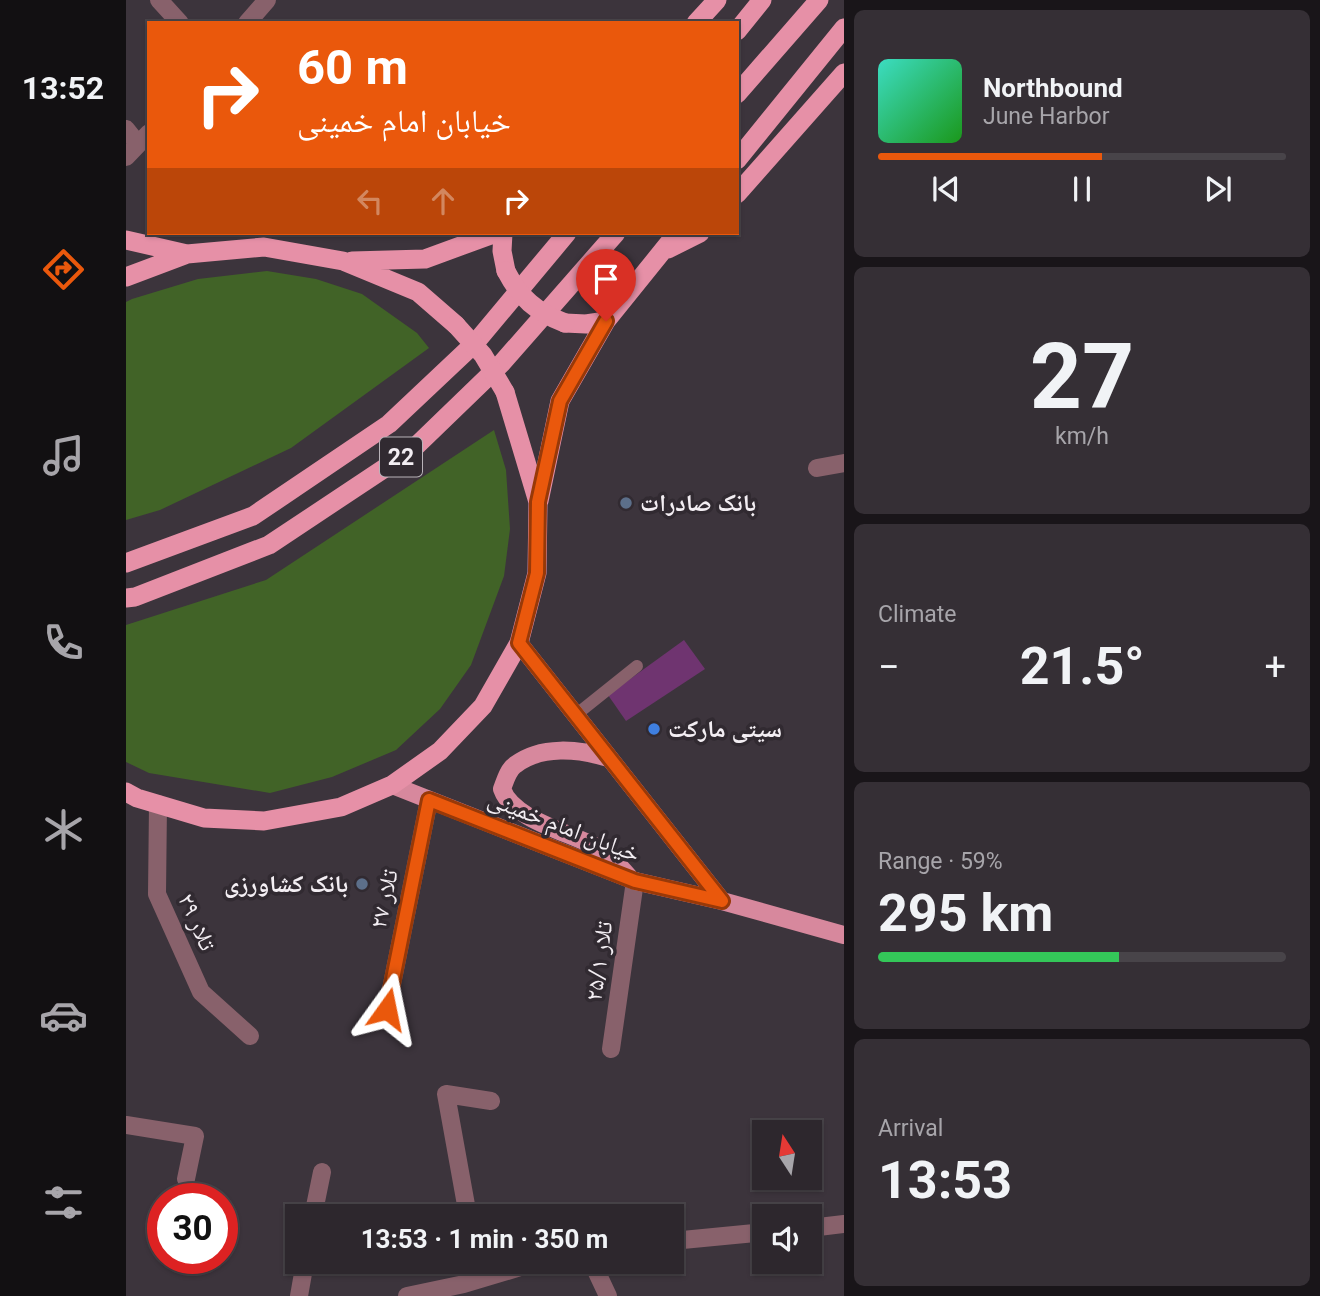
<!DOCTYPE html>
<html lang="en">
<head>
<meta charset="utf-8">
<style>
	body { margin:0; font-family:Roboto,"Noto Naskh Arabic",sans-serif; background:#352f35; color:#f1f3f6; height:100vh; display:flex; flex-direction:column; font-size:26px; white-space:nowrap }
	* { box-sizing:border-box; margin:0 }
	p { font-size:23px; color:#a7a5aa }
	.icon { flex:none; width:38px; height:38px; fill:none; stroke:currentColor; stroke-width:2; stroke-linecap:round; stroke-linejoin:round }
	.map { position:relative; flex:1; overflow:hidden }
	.sheet { display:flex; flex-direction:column; gap:10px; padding:10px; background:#191519; width:476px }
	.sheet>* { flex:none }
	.guide { position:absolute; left:21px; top:21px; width:592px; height:214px; border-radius:0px; box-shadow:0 2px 5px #0004,0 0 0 2px #484449; background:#ea580c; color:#fff; overflow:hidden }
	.needle { width:46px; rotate:348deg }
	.fabs { position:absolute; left:626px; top:1120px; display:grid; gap:14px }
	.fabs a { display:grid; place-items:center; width:70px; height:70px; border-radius:0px; background:#2d272d; box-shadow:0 2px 5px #0004,0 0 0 2px #484449; font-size:35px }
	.speed { position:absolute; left:21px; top:1183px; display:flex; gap:14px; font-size:35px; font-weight:700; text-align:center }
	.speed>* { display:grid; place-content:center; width:91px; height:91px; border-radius:50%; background:#2d272d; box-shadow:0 2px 5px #0004,0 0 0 2px #484449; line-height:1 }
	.speed .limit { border:10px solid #d22; background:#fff; color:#111 }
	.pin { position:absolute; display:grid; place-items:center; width:60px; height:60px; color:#fff; margin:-72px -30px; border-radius:50% 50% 50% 0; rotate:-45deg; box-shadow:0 0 7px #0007 }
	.pin .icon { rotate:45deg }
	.me { position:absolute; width:77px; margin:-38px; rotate:12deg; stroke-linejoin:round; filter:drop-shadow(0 0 5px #0008) }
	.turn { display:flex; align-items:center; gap:24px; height:147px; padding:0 35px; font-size:32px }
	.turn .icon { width:91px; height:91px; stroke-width:2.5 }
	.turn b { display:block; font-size:49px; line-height:60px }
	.lanes { display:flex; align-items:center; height:66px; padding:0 35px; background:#0003; justify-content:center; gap:35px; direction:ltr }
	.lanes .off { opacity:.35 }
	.big { font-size:52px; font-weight:700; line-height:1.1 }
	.sheet .tile { flex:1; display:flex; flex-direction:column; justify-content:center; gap:10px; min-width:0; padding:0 24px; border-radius:10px; background:#352f35 }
	.sheet .dial { align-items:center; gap:0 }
	.dial b { font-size:91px; line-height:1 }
	.song { display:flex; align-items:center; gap:21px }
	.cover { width:84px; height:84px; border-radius:10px; background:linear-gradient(135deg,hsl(170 70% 55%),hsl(120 70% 35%)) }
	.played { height:7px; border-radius:4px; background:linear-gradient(90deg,#ea580c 55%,#484449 55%) }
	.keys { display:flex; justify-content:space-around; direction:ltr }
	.heat { display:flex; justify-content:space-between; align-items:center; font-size:38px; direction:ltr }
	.charge { height:10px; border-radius:5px; background:linear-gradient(90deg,#34c759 59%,#484449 0) }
	.trip { position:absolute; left:159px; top:1204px; width:399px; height:70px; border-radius:0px; background:#2d272d; box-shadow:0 2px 5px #0004,0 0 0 2px #484449; font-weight:700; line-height:70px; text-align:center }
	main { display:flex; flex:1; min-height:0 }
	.dock { display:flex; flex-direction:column; width:126px; justify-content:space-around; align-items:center; background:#121012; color:#a7a5aa }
	.dock .icon { width:49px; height:49px }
	.dock .selected { color:#ea580c }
	.dock b { font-size:32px; color:#f1f3f6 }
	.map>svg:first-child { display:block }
	.green { fill:#416327 }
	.building { fill:#6f3470 }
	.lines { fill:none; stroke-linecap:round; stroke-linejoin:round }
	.service { stroke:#88616b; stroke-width:12 }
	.minor { stroke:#88616b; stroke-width:18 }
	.primary { stroke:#d7889d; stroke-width:18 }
	.trunk { stroke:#e690a7; stroke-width:19 }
	.trunk-bridge { stroke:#e690a7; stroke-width:19 }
	.route-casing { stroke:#983908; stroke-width:18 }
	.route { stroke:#ea580c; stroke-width:12 }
	.service-dot { fill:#5c6f8a; stroke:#312a31; stroke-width:2.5 }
	.shop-dot { fill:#3f7fe0; stroke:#312a31; stroke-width:2.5 }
	.labels { text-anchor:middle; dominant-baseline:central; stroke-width:7; stroke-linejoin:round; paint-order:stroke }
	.shield { fill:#312a31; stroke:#b9b3b9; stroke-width:2 }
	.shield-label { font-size:23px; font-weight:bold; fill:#f3eef3 }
	.poi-label { font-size:24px; font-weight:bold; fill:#f3eef3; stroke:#312a31; text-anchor:start }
	.street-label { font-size:24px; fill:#f3eef3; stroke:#312a31 }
</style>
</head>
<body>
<main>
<nav class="dock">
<b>13:52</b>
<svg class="icon selected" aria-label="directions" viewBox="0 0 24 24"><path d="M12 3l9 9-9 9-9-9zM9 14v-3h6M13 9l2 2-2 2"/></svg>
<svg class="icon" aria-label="music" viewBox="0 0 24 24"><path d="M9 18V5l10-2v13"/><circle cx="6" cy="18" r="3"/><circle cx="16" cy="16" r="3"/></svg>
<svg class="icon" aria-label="phone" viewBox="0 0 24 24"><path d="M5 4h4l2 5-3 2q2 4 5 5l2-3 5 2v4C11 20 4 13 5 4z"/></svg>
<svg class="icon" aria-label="climate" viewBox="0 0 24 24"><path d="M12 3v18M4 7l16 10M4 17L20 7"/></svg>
<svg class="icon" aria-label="car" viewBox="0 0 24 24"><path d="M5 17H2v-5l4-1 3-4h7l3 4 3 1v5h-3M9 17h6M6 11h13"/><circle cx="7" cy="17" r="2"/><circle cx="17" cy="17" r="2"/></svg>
<svg class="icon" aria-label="filters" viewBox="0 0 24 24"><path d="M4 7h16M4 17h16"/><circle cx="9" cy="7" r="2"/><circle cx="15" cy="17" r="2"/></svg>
</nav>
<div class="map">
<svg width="718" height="1296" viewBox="0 0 718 1296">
	<rect width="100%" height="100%" fill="#3c343c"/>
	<!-- green -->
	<path class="green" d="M141,271L190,279L236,294L291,333L303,348L165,448L34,510L0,520V302L6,299L72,279Z
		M368,430L380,470L384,529L378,576L345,665L314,709L270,750L206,777L144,793L23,773L0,762V625L140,580Z"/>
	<!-- building -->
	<path class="building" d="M558,640L579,669L500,721L482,695Z"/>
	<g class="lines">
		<!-- service -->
		<path class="service" d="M451,714L511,666"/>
		<!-- minor -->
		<path class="minor" d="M33,0L54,23
			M121,23L141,0
			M0,129L12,144
			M0,157L23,133
			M691,468L718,463
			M32,804L31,894L75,992L124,1036
			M261,1009L303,800
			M485,1049L509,881
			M0,1125L69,1136L60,1179
			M187,1216L196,1172
			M342,1216L320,1094L365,1101
			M684,1228L718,1224
			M546,1241L639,1232
			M466,1262L482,1296
			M173,1296L179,1262
			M281,1296L338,1284L411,1262"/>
		<!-- primary -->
		<path class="primary" d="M393,643L596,901
			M482,758C453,749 415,745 389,765C382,770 379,781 376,789C387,821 448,833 476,850C487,858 494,867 503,877
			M266,785L509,881L596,901L718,935"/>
		<!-- trunk -->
		<path class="trunk" d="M570,23L591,0
			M611,31L636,0
			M611,94L693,0
			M611,160L718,28
			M611,194L718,73
			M377,233L376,251L380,271
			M0,240L61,254
			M542,249L574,233
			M226,261L299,259L370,233
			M0,277L61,254L138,247L217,261L292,292L330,325
			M439,323L460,324L480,321
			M413,501L434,401L480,321L551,233
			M0,563L127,516L263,424L350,342L441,233
			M0,598L9,597L143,545L286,450L375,364L490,233
			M0,792L11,798L78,818L138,821L215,807L266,785L314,751L357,706L393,643L411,573L412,502L379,392"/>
		<!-- trunk-bridge -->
		<path class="trunk-bridge" d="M380,271C394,298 410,312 439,323
			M330,325L357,355L379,392"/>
	</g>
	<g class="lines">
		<!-- route casing -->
		<g class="route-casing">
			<path id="route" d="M261,1009L303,800L509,881L596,901L393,643L411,573L412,502L434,401L480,321"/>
		</g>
		<!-- route -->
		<use href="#route" class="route"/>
	</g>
	<!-- markers -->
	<g class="service-dot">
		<circle cx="500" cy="503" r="7"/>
		<circle cx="236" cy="884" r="7"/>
	</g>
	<circle class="shop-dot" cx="528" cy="729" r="7"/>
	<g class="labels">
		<!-- shield labels -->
		<rect class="shield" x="254" y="437.5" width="42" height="39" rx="5"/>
		<g class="shield-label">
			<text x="275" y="457">22</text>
		</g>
		<!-- poi labels -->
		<g class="poi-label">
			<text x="514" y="503">بانک صادرات</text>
			<text x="542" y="729">سیتی مارکت</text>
			<text x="222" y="884" text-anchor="end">بانک کشاورزی</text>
		</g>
		<!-- street labels -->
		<g class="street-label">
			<text transform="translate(438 826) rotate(21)">خیابان امام خمینی</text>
			<text transform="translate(258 899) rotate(-78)">تلار ۲۷</text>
			<text transform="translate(71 922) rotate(66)">تلار ۲۹</text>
			<text transform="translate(473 961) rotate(-82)">تلار ۲۵/۱</text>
		</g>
	</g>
</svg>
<div class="fabs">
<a><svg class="needle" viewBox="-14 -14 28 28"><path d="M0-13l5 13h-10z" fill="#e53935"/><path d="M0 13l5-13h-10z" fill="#a7a5aa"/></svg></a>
<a><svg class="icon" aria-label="sound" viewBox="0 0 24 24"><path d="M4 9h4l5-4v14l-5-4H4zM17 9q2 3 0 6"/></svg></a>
</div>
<div class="speed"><div class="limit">30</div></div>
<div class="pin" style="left:480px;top:321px;background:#d93025"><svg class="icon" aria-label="arrive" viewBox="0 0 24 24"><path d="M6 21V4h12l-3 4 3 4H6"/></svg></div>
<svg class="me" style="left:261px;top:1009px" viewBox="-20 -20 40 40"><path d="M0-17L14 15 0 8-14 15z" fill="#ea580c" stroke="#fff" stroke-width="4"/></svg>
<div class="trip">13:53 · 1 min · 350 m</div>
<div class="guide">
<div class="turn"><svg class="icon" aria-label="right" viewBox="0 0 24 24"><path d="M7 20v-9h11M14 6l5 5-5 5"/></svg><div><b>60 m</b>خیابان امام خمینی</div></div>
<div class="lanes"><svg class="icon off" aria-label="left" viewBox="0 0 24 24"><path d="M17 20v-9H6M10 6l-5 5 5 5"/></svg><svg class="icon off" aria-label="ahead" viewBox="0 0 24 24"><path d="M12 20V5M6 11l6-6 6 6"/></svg><svg class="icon" aria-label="right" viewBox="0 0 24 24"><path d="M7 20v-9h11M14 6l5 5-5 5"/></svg></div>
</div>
</div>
<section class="sheet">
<div class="tile">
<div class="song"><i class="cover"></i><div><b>Northbound</b><p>June Harbor</p></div></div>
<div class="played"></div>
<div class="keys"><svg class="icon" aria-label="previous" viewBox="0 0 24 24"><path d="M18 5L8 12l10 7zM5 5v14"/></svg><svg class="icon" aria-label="pause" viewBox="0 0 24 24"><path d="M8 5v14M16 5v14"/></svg><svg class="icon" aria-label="next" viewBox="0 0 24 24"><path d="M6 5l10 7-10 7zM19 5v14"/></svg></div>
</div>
<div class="tile dial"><b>27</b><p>km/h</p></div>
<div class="tile"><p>Climate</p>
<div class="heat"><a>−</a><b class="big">21.5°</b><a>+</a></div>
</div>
<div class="tile"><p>Range · 59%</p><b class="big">295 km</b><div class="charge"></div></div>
<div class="tile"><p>Arrival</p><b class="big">13:53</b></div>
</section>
</main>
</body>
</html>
